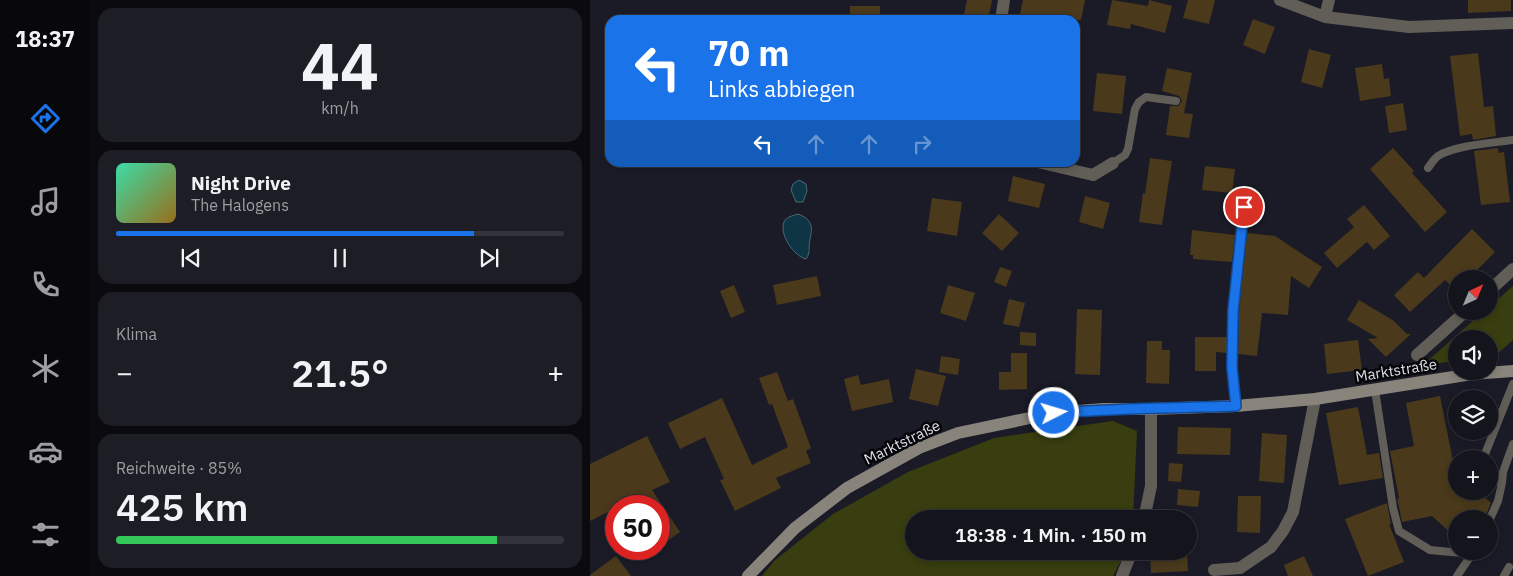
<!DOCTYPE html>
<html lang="de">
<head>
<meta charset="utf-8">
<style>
	body { margin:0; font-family:"IBM Plex Sans",sans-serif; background:#1d1d25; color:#f1f3f6; height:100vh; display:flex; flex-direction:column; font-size:19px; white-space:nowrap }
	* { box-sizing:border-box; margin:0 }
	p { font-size:16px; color:#9d9ea3 }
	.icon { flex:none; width:28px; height:28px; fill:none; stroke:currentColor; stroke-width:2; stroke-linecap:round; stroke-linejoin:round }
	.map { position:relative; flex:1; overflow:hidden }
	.drawer { display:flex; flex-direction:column; gap:8px; padding:8px; background:#0b0b0f; width:500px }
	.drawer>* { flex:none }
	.guide { position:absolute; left:15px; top:15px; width:475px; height:152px; border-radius:15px; box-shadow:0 2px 8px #0003,0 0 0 1px #33333b; background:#1a73e8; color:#fff; overflow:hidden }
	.needle { width:32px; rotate:44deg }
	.buttons { position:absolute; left:858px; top:270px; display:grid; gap:10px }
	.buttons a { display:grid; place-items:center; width:50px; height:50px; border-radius:50%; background:#14141c; box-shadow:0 2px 8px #0003,0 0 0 1px #33333b; font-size:25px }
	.speed { position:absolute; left:15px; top:495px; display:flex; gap:10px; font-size:25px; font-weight:700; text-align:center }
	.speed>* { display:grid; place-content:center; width:65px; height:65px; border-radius:50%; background:#14141c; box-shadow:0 2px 8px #0003,0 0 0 1px #33333b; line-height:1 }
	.speed .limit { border:8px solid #d22; background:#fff; color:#111 }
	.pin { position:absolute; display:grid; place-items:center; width:42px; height:42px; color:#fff; margin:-21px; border:2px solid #fff; border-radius:50%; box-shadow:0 1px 5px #0007 }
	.me { position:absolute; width:55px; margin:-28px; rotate:85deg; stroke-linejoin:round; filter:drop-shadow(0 0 4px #0008) }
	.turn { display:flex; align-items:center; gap:18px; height:105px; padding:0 20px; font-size:22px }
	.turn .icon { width:65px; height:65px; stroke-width:2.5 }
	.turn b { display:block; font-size:35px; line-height:42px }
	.lanes { display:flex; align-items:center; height:48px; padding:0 20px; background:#0003; justify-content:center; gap:25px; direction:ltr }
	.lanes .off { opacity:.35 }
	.big { font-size:38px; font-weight:600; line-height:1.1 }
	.drawer .tile { flex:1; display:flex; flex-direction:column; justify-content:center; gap:8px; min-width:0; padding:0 18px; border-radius:15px; background:#1d1d25 }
	.drawer .dial { align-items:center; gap:0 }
	.dial b { font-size:65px; line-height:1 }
	.song { display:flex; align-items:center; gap:15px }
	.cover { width:60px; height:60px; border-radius:8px; background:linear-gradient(135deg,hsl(160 70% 55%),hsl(40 70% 35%)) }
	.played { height:5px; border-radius:2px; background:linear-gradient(90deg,#1a73e8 80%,#33333b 80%) }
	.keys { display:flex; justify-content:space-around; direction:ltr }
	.heat { display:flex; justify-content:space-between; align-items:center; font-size:28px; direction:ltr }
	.charge { height:8px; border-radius:4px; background:linear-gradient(90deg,#34c759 85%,#33333b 0) }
	.trip { position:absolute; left:315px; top:510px; width:292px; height:50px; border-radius:25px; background:#14141c; box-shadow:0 2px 8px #0003,0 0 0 1px #33333b; font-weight:600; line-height:50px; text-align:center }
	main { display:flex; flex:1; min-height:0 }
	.tabs { display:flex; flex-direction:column; width:90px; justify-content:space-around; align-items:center; background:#08080b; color:#9d9ea3 }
	.tabs .icon { width:35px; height:35px }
	.tabs .on { color:#1a73e8 }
	.tabs b { font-size:22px; color:#f1f3f6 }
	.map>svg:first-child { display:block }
	.green { fill:#383e0f }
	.water { fill:#0d3544; stroke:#4c6875 }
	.building { fill:#4a391b }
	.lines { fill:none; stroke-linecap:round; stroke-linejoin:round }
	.lane { stroke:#615e58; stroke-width:8 }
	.street { stroke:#615e58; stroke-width:12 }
	.secondary { stroke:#89847b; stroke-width:12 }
	.route-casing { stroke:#114b97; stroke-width:12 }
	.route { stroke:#1a73e8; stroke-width:9 }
	.labels { text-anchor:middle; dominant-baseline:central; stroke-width:5; stroke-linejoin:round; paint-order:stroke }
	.street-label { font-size:15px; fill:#dedfe7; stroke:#06060b }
</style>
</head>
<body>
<main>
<nav class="tabs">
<b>18:37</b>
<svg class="icon on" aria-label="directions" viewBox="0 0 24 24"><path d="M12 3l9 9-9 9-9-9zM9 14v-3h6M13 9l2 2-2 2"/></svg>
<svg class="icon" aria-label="music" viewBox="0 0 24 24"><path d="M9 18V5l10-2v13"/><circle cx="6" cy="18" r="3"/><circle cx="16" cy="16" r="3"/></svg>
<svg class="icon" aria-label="phone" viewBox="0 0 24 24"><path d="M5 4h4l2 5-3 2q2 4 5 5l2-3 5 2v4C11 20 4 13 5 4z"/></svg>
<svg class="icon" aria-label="climate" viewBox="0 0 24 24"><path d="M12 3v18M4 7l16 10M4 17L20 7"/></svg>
<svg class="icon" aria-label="car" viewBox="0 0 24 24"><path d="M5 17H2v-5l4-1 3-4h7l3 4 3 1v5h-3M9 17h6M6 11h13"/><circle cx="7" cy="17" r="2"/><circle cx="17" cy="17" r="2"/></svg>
<svg class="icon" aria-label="filters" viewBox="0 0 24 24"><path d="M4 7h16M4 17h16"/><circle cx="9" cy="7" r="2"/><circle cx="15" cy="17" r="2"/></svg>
</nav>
<section class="drawer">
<div class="tile dial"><b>44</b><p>km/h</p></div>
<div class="tile">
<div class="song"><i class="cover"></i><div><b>Night Drive</b><p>The Halogens</p></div></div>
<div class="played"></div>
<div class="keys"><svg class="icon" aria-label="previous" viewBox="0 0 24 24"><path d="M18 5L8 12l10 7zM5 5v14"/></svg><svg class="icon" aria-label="pause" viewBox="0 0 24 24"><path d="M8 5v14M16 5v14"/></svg><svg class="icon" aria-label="next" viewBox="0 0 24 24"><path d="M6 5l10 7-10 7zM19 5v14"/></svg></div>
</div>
<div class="tile"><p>Klima</p>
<div class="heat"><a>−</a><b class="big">21.5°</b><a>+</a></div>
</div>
<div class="tile"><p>Reichweite · 85%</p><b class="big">425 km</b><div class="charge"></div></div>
</section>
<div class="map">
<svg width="923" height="576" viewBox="0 0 923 576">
	<rect width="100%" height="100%" fill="#1a1b26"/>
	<!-- green -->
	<path class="green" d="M923,286V340L905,356L899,357V339H866V361L833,365L894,311H899V307Z
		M523,421L547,431L543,519H324V551H536L523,576H172L184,561L243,514L318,472L404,438Z"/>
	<!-- water -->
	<path class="water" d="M209,180L216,184L217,191L213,202H206L201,190L203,184Z
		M208,214C222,219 223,227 220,239C218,247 221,252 216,259C204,256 189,235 194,222C196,217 202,216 208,214Z"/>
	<!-- building -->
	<path class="building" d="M377,0H402L398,20H373Z
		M433,0H495L491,20H457L430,14Z
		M522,0L558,6L559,0L582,6L575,33L541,24L540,29L517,25Z
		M598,0H625L619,24L593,18Z
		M878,0H921V11L878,13Z
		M260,6H290V20H260Z
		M663,19L685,27L675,54L653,45Z
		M719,49L741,55L732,88L711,82Z
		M888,53L894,107L903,106L906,136L883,140L882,134L870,136L860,56Z
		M792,64L794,79L799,78L801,96L770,101L765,68Z
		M577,68L602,73L594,113L603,114L599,138L576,135L580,106H588L592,101L589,96L572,91Z
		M507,73L536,76L532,114L503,111Z
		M813,103L817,130L799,133L795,106Z
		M803,148L824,171L822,173L857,212L835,232L780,169Z
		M908,148L909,153L914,152L920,202L891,205L884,151Z
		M560,158L582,161L572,225L549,222L553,193L555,194Z
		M615,166L645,169L642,193L612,190Z
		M423,176L455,184L449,208L418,201Z
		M495,196L520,203L513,229L489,222Z
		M342,198L372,202L367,236L337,231Z
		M774,205L800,236L784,250L777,242L747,268L734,253L764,227L757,219Z
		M409,214L429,233L412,251L392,233Z
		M882,229L905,252L878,279H866V290L855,280L820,312L804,295L828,272L834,278Z
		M602,230L645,235L642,262L603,259V255H600Z
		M657,233L685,236L732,267L719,288L701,276L698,315L672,313L667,356L648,354L649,312Z
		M410,267L422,271L416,287L404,282Z
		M227,276L231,296L187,305L183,285Z
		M144,285L155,312L141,318L130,291Z
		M358,285L385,293L376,321L350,313Z
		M419,299L435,303L429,327L413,324Z
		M769,300L804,321L817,334H821L796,357L778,339L788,338L757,320Z
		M487,309L512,310L510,375L485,374Z
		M430,332L446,333V346L430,345Z
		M605,337H637V353L626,352V371H605Z
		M768,340L772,370L737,374L734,344Z
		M557,341H572V350H580L579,384L556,383Z
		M421,353H437V389L409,390V372H421Z
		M351,356L370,359L368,375L349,372Z
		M326,369L356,376L348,406L319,399Z
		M187,372L198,401L203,399L221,448L216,451L221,463L186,478L191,488L145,511L130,480L134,479L115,437L90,449L78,423L132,398L162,465L198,447L182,404L179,405L169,378Z
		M268,375L271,385L299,379L303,402L262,411L254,379Z
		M850,396L865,471L866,472V491H888L901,503L894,519H866V538L842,516L812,522L809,507L807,499L809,498L800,451L824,446L816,403Z
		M768,407L777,455L789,453L793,478L749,485L736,413Z
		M588,427L641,428L640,455L587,454Z
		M672,433L697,435L694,483L669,481Z
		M57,436L80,482L62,490L90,532L69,547V506H26V508L0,521V464Z
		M579,463L593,464L591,482L578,481Z
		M588,489L610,491L608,507L587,505Z
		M648,496H671L670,533L647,532Z
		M797,503L801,524H799L814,562L778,576L755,519Z
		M560,551H597L598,571L561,573Z
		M26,556L41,576H0V575Z
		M714,556L723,576H698L694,565Z"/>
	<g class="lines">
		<!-- lane -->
		<path class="lane" d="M523,163L535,155L538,149L545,109L549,102L556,97L586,101
			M838,168C841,164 844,159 848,156C865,145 903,143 923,140
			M785,390L803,508L809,531L840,550L882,554L883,551
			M646,406L642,368L643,311L654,207
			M893,459L923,384
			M899,476L912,483L908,501L899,521
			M912,483L913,472L923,444
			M867,576L882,554
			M914,576L919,567"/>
		<!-- street -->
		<path class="street" d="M690,0L735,17L819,27L923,23
			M735,17L739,0
			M411,20L414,0
			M448,162L503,175L523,163
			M899,291L923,269
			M827,355L876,311
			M554,519L561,486V409
			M624,570L650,568L681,547L693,531L703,512L725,399
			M532,576L542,551"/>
		<!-- secondary -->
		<path class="secondary" d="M158,576L205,528L257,488L329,448L368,433L464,413L513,409H561L646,406L725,399L882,374L923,371"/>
	</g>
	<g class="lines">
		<!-- route casing -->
		<g class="route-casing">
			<path id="route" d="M464,413C525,408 585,408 646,406L642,368L643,311L654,207"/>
		</g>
		<!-- route -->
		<use href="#route" class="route"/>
	</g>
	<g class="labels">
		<!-- street labels -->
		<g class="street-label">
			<text transform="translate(806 370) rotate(-9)">Marktstraße</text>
			<text transform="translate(312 442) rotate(-26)">Marktstraße</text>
		</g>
	</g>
</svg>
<div class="buttons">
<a><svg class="needle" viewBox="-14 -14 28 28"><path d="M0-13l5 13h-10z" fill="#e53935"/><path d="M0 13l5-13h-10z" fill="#9d9ea3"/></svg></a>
<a><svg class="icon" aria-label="sound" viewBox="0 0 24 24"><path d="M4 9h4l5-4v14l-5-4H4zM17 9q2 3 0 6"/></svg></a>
<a><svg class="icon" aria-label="layers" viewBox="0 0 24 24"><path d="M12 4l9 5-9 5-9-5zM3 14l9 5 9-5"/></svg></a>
<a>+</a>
<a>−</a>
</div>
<div class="speed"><div class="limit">50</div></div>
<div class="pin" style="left:654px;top:207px;background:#d93025"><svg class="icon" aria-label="arrive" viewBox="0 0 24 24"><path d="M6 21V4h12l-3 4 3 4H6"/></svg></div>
<svg class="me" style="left:464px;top:413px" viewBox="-20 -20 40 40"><circle r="17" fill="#1a73e8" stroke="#fff" stroke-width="3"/><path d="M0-11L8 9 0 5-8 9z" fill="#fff"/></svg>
<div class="trip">18:38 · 1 Min. · 150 m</div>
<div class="guide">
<div class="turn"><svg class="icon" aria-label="left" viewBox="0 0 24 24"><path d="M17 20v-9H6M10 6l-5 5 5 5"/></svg><div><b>70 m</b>Links abbiegen</div></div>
<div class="lanes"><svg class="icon" aria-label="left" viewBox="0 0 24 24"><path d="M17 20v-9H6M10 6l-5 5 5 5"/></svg><svg class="icon off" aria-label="ahead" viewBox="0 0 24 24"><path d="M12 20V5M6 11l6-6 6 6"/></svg><svg class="icon off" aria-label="ahead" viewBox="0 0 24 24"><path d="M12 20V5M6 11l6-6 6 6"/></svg><svg class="icon off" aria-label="right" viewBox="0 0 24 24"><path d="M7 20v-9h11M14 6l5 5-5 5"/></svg></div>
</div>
</div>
</main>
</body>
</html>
